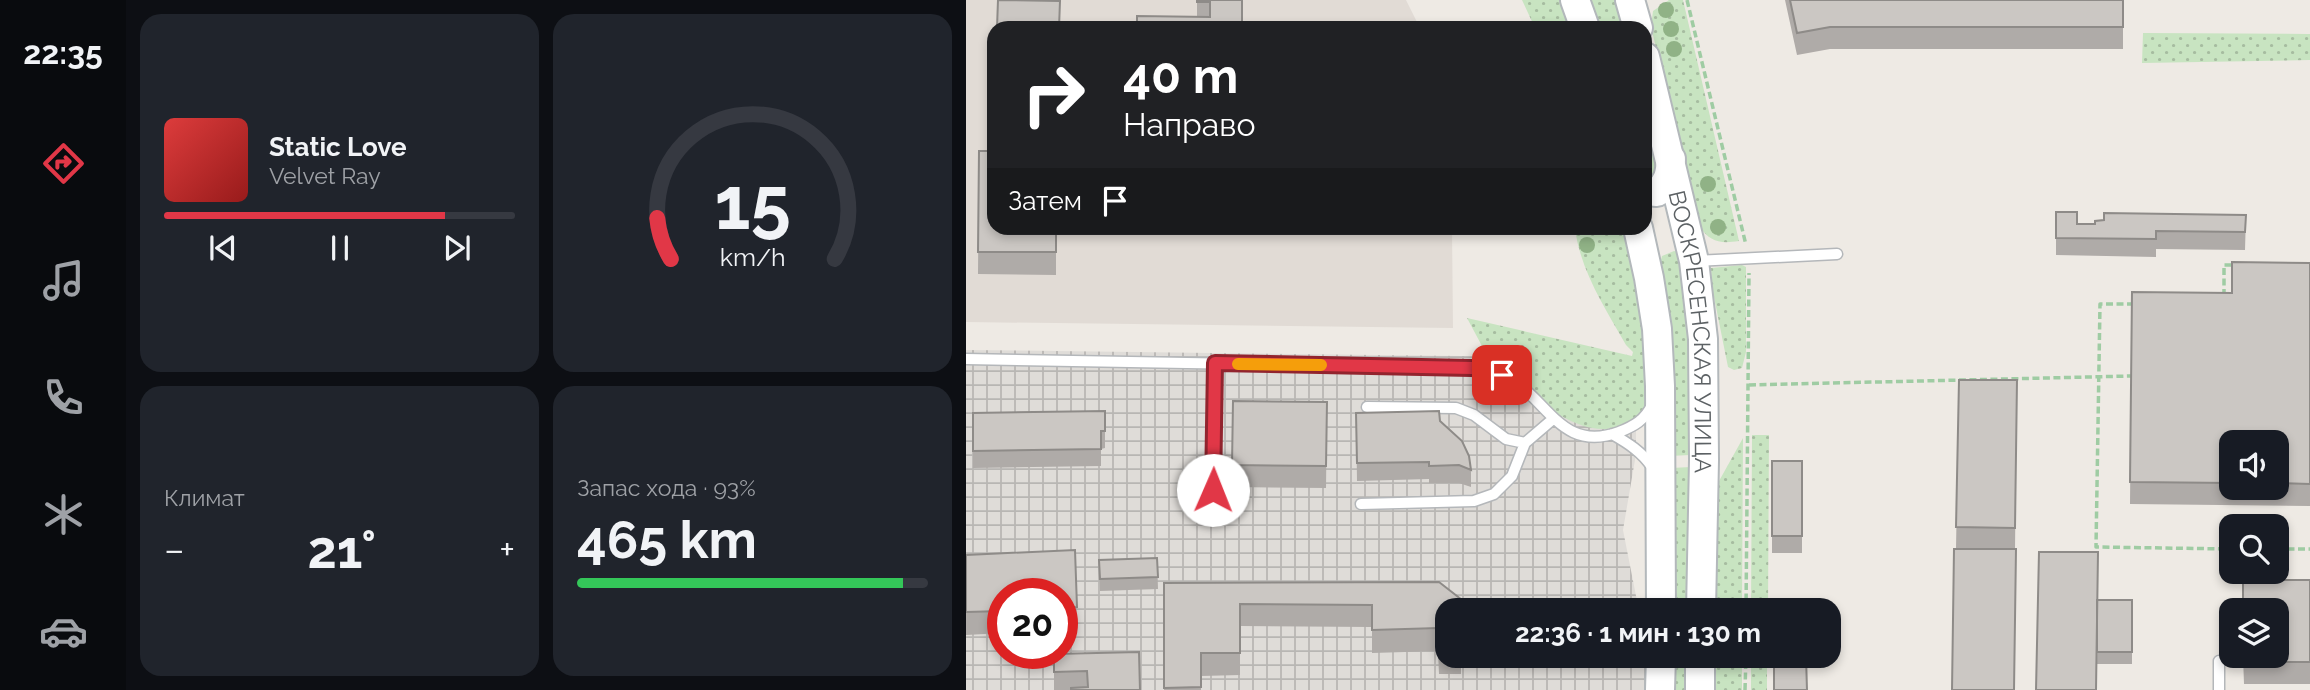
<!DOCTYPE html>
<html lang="ru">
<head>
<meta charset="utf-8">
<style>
	body { margin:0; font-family:Raleway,sans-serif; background:#20242c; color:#f1f3f6; height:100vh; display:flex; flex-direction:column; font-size:26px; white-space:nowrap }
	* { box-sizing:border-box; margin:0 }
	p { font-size:23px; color:#9ea1a6 }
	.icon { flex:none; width:38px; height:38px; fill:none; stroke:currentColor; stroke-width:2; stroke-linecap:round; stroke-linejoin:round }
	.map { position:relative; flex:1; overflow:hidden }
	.details { display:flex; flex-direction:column; gap:14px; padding:14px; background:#0d0f14; width:840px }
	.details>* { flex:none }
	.hud { position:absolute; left:21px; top:21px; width:665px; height:214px; border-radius:21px; box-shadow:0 4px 10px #0003; background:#202124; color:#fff; overflow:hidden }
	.controls { position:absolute; left:1253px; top:430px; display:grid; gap:14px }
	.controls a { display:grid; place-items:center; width:70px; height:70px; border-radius:14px; background:#171b24; box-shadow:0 4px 10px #0003; font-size:35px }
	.speed { position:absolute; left:21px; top:578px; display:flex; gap:14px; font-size:35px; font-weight:700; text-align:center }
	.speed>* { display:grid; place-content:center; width:91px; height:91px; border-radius:50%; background:#171b24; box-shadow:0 4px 10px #0003; line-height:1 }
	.speed .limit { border:10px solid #d22; background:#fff; color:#111 }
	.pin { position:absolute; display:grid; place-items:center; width:60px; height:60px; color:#fff; margin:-30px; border-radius:14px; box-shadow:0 4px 10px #0006 }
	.me { position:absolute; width:77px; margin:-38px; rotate:1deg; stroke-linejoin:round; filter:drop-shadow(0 0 5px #0008) }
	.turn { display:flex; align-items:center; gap:24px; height:147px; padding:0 21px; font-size:32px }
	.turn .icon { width:91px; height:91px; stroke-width:2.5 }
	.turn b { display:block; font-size:49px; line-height:60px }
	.then { display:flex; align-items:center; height:66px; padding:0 21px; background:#0003; gap:14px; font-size:26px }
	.big { font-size:52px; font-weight:700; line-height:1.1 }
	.details .card { flex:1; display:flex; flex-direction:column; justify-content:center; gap:10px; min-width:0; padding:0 24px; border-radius:21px; background:#20242c }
	.details .dial { align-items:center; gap:0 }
	.dial svg { height:182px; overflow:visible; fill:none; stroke:#363941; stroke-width:7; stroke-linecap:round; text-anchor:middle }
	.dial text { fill:#f1f3f6; stroke:none }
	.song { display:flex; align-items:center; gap:21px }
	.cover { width:84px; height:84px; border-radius:10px; background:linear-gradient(135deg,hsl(0 70% 55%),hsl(0 70% 35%)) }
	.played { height:7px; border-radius:4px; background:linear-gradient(90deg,#e13747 80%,#363941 80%) }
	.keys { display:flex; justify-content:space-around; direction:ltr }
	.heat { display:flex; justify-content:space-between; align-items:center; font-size:38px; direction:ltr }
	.charge { height:10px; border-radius:5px; background:linear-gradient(90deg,#34c759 93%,#363941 0) }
	.details .tiles { flex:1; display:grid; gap:14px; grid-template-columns:repeat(2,1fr) }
	.trip { position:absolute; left:469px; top:598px; width:406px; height:70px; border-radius:21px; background:#171b24; box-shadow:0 4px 10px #0003; font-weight:700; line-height:70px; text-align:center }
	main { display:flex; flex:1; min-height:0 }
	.menu { display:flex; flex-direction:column; width:126px; justify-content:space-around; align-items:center; background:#090b0e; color:#9ea1a6 }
	.menu .icon { width:49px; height:49px }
	.menu .active { color:#e13747 }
	.menu b { font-size:32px; color:#f1f3f6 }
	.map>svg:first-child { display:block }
	.industrial { fill:url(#industrial-grid); fill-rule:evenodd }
	.education { fill:#e1dbd5 }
	.grass { fill:url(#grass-dots) }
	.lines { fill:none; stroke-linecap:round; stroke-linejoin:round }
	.lane-casing { stroke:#b4b7ba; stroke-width:13 }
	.secondary-casing { stroke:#b3b8bb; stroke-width:32 }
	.path { stroke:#9fcca3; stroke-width:3.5; stroke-dasharray:7 3.5; stroke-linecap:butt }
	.lane { stroke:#fff; stroke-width:10 }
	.secondary { stroke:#fff; stroke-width:28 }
	.tree { fill:#90b286 }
	.wall { fill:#afaba8; fill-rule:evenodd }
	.building { fill:#cbc7c3; stroke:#8e8b88; stroke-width:2 }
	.route-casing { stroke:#92242e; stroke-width:18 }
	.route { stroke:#e13747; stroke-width:12 }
	.slow { stroke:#f59e0b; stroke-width:12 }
	.labels { text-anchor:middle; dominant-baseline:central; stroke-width:5; stroke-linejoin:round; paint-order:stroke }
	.street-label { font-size:23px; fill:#5c6164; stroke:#fff }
</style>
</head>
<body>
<main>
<nav class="menu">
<b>22:35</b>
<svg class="icon active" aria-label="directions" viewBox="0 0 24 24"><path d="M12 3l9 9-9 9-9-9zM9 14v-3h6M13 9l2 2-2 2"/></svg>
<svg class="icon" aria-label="music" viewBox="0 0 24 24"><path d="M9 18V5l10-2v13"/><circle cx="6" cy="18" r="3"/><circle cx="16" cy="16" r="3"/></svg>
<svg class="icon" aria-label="phone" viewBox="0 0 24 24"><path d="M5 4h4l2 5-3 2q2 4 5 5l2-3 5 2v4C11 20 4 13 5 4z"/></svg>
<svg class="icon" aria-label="climate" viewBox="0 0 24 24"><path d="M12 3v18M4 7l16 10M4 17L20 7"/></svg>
<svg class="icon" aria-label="car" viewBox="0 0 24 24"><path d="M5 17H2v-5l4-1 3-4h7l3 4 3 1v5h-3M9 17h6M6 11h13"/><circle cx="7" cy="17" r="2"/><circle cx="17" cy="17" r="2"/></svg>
</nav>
<section class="details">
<div class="tiles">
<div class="card">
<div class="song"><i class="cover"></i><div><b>Static Love</b><p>Velvet Ray</p></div></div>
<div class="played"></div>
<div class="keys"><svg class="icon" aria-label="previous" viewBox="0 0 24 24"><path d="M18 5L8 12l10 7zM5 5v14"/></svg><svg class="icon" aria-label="pause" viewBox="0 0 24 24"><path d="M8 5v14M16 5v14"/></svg><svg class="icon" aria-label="next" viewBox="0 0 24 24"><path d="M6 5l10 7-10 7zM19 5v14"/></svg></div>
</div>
<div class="card dial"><svg viewBox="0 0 100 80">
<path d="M14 69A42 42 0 1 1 86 69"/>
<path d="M14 69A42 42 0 0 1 8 51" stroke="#e13747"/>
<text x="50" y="56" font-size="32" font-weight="700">15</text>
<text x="50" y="72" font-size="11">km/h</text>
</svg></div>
<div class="card"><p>Климат</p>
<div class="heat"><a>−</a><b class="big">21°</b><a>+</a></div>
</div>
<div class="card"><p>Запас хода · 93%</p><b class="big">465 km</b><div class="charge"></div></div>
</div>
</section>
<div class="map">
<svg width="1344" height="690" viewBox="0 0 1344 690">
	<defs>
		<pattern id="industrial-grid" width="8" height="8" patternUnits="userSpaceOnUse" patternTransform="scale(1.75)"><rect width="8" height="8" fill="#dfdcd8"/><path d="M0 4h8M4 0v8" fill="none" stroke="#b8b6b3"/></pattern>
		<pattern id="grass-dots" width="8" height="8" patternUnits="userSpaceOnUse" patternTransform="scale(1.75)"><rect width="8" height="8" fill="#c8e4c1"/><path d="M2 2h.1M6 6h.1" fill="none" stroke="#a6bca0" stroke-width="1.8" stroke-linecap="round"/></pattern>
	</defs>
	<rect width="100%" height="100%" fill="#eeeae4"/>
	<!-- industrial -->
	<path class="industrial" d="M0,350L670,358V454L657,530L673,611H481V656H680V690H0ZM37,593H96V653H37Z"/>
	<!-- education -->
	<path class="education" d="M0,0H440L454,28H28V228H486L487,328L0,322Z"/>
	<!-- grass -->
	<path class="grass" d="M556,0H593L604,28H569Z
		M618,0H651L660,28H628Z
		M703,0H717L773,241C754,244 744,242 733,226L685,27L687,11Z
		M1177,33L1344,34V60L1176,63Z
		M679,98L696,162L690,178L679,179Z
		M609,228H659C668,283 686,340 682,397C681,407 672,416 663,422C616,449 562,391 530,364L524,361L501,318L666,356L667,352L660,345C639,308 614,270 609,228Z
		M708,251L712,252L723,306L724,455L704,456L693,268L696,256Z
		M776,265L780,267V352L776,368L768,370L762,367L746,287L745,268Z
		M786,435H803L802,611H785Z
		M777,438L776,611H748V490Z
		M725,467L724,611H704L705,468Z
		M704,656H723V690H704Z
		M747,656H776V690H747Z
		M785,656H801V690H785Z"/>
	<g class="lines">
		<!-- lane casing -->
		<g class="lane-casing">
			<path id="lane" d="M729,261L871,254
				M0,359L506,368C521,369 535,373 548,381C584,405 598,452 653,432C668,426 679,420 686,405
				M401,407L490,408L508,415L540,439L559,443
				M646,434C662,443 676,452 686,467
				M247,490L249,364
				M395,504L508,501L528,494L546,476L559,443L587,419
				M1253,690V661"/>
		</g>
		<!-- secondary casing -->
		<g class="secondary-casing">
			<g id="secondary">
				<path d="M609,0L619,28"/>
				<path d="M664,0L672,28"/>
				<path id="s1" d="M679,57L728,261L737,339L738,460L735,611"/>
				<path d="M679,191L691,192C703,183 704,173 705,159"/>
				<path d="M672,228L683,278L691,329L694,386L695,611"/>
				<path d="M694,690L695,656"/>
				<path d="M734,690V656"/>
			</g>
		</g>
		<!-- path -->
		<path class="path" d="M721,0L780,245
			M1258,296V265H1268
			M1168,304H1134L1130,547L1265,549
			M783,385L1166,376
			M1311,549H1344
			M780,611L783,273
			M779,690L780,656"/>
		<!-- lane -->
		<use href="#lane" class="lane"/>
		<!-- secondary -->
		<use href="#secondary" class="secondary"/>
	</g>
	<!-- trees -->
	<g class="tree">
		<circle cx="700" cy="10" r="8"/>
		<circle cx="705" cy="29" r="8"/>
		<circle cx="708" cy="49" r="8"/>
		<circle cx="742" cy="184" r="8"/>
		<circle cx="752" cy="227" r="8"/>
		<circle cx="621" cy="245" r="8"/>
	</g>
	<!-- wall -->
	<path class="wall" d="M231,0H276V28L231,17Z
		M819,0H1157V49H864L831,55Z
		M13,151L90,228V275L12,274Z
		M1090,212L1111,224H1129L1280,215L1279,250L1190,249V257L1090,255Z
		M1344,263V506L1164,504L1166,292L1266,293ZM1265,443H1311V488H1265Z
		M993,380H1051L1049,549H990Z
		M267,401L361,402L360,488L266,487Z
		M139,411V448L135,449V466L7,468V413Z
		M390,413L474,421L505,470V487L493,483H463V479L391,481Z
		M806,461H836V553H806Z
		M109,550L111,630H96V593H37V633L0,635V555Z
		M191,558L192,589L134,591L133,560Z
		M1344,580V684H1278L1277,656Z
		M198,583L481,611V656H495V674H473L472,651L406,653V627L274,626V675L235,676V690H198Z
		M1132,600H1166V664H1131Z
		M88,654L174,690H88Z"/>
	<!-- building -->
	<path class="building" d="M32,0L94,1L93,28H31Z
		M231,0H276V28H171V16L244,17V2H231Z
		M824,0H1157V27H864L831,33Z
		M13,151H28V228H90V252H12Z
		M1090,212H1111V224H1129V221L1138,220V213L1280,215L1279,232L1190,231V239L1090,238Z
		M1266,262L1344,263V484L1311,483V443H1265V483L1164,482L1166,292L1266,293Z
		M993,380H1051L1049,528L990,527Z
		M267,401L361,402L360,466L266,465Z
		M139,411V431H135V449L7,451V413Z
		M473,411L474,421L496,441L503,456L505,470L493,465L463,466V462L391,463L390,413Z
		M806,461H836V536H806Z
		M988,549H1050L1048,690H986Z
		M109,550L111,607L96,608V593H37V611L0,612V555Z
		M1073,552H1132L1130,690H1070Z
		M191,558L192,577L134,579L133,560Z
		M1277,580H1344V662H1278L1277,656H1311V611H1277Z
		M473,582L505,607V611H481V652H473L472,628L406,630V605L274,604V653H235V687L198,688V583Z
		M1131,600H1166V652H1131Z
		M173,652L174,690H105V688L122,687L121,671L88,672V654Z
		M808,656H840L841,690H808Z"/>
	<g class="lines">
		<!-- route casing -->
		<g class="route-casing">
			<path id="route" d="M247,490L249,363L506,368L524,370L536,375"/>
		</g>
		<!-- route -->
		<use href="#route" class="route"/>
		<!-- slow -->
		<path class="slow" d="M272,364L355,365"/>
	</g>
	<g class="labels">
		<!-- street labels -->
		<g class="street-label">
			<text stroke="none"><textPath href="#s1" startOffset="280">ВОСКРЕСЕНСКАЯ УЛИЦА</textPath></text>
		</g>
	</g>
</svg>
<div class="controls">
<a><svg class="icon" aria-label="sound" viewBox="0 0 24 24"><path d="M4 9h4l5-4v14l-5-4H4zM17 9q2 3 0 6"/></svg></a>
<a><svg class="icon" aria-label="search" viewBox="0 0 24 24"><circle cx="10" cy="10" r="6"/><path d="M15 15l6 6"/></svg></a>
<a><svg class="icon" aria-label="layers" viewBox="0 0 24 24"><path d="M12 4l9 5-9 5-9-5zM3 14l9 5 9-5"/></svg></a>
</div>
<div class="speed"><div class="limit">20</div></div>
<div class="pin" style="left:536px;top:375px;background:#d93025"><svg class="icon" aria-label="arrive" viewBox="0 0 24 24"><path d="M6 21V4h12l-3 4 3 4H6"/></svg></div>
<svg class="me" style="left:247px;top:490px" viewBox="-20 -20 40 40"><circle r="19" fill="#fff"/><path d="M0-13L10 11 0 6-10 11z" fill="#e13747"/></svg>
<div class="trip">22:36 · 1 мин · 130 m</div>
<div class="hud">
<div class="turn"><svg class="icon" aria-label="right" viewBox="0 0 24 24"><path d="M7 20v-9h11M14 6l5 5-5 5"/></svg><div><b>40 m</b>Направо</div></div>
<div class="then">Затем<svg class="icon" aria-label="arrive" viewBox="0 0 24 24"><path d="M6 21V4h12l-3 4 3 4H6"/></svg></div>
</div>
</div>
</main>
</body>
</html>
